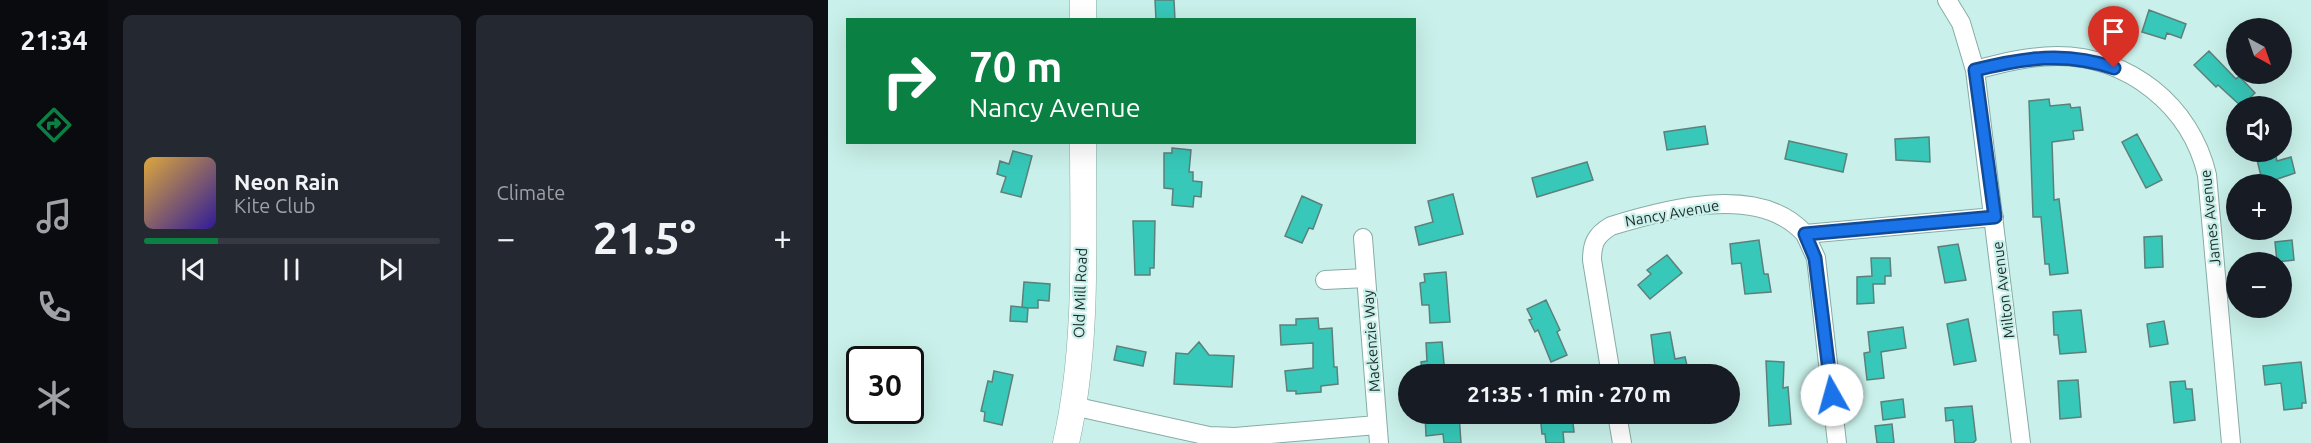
<!DOCTYPE html>
<html lang="en">
<head>
<meta charset="utf-8">
<style>
	body { margin:0; font-family:Ubuntu,sans-serif; background:#242831; color:#f1f3f6; height:100vh; display:flex; flex-direction:column; font-size:22px; white-space:nowrap }
	* { box-sizing:border-box; margin:0 }
	p { font-size:20px; color:#9ea1a6 }
	.icon { flex:none; width:33px; height:33px; fill:none; stroke:currentColor; stroke-width:2; stroke-linecap:round; stroke-linejoin:round }
	.map { position:relative; flex:1; overflow:hidden }
	.sheet { display:flex; flex-direction:column; gap:15px; padding:15px; background:#0d0f14; width:720px }
	.sheet>* { flex:none }
	.banner { position:absolute; left:18px; top:18px; width:570px; height:126px; border-radius:0px; box-shadow:0 6px 24px #0002; background:#0b8043; color:#fff; overflow:hidden }
	.needle { width:39px; rotate:140deg }
	.tools { position:absolute; left:1398px; top:18px; display:grid; gap:12px }
	.tools a { display:grid; place-items:center; width:66px; height:66px; border-radius:50%; background:#171b24; box-shadow:0 6px 24px #0002; font-size:30px }
	.speed { position:absolute; left:18px; top:346px; display:flex; gap:12px; font-size:30px; font-weight:700; text-align:center }
	.speed>* { display:grid; place-content:center; width:78px; height:78px; border-radius:50%; background:#171b24; box-shadow:0 6px 24px #0002; line-height:1 }
	.speed .limit { border:3px solid #111; border-radius:9px; background:#fff; color:#111 }
	.pin { position:absolute; display:grid; place-items:center; width:51px; height:51px; color:#fff; margin:-62px -26px; border-radius:50% 50% 50% 0; rotate:-45deg; box-shadow:0 0 6px #0007 }
	.pin .icon { rotate:45deg }
	.me { position:absolute; width:66px; margin:-33px; rotate:353deg; stroke-linejoin:round; filter:drop-shadow(0 0 4px #0008) }
	.turn { display:flex; align-items:center; gap:21px; height:126px; padding:0 24px; font-size:27px }
	.turn .icon { width:78px; height:78px; stroke-width:2.5 }
	.turn b { display:block; font-size:42px; line-height:51px }
	.big { font-size:45px; font-weight:600; line-height:1.1 }
	.sheet .widget { flex:1; display:flex; flex-direction:column; justify-content:center; gap:9px; min-width:0; padding:0 21px; border-radius:9px; background:#242831 }
	.song { display:flex; align-items:center; gap:18px }
	.cover { width:72px; height:72px; border-radius:9px; background:linear-gradient(135deg,hsl(40 70% 55%),hsl(250 70% 35%)) }
	.played { height:6px; border-radius:3px; background:linear-gradient(90deg,#0b8043 25%,#363941 25%) }
	.keys { display:flex; justify-content:space-around; direction:ltr }
	.heat { display:flex; justify-content:space-between; align-items:center; font-size:33px; direction:ltr }
	.sheet .tiles { flex:1; display:grid; gap:15px; grid-template-columns:repeat(2,1fr) }
	.trip { position:absolute; left:570px; top:364px; width:342px; height:60px; border-radius:30px; background:#171b24; box-shadow:0 6px 24px #0002; font-weight:600; line-height:60px; text-align:center }
	main { display:flex; flex:1; min-height:0 }
	.tabs { display:flex; flex-direction:column; width:108px; justify-content:space-around; align-items:center; background:#090b0e; color:#9ea1a6 }
	.tabs .icon { width:42px; height:42px }
	.tabs .active { color:#0b8043 }
	.tabs b { font-size:27px; color:#f1f3f6 }
	.map>svg:first-child { display:block }
	.building { fill:#37c8b9; stroke:#5d807b; stroke-width:1.5 }
	.lines { fill:none; stroke-linecap:round; stroke-linejoin:round }
	.street-casing { stroke:#87aca6; stroke-width:20 }
	.secondary-casing { stroke:#87aca6; stroke-width:27 }
	.street { stroke:#fff; stroke-width:18 }
	.secondary { stroke:#fff; stroke-width:26 }
	.route-casing { stroke:#114b97; stroke-width:15 }
	.route { stroke:#1a73e8; stroke-width:10 }
	.labels { text-anchor:middle; dominant-baseline:central; stroke-width:4.5; stroke-linejoin:round; paint-order:stroke }
	.street-label { font-size:15px; fill:#1e2d2b; stroke:#c9f0ea }
</style>
</head>
<body>
<main>
<nav class="tabs">
<b>21:34</b>
<svg class="icon active" aria-label="directions" viewBox="0 0 24 24"><path d="M12 3l9 9-9 9-9-9zM9 14v-3h6M13 9l2 2-2 2"/></svg>
<svg class="icon" aria-label="music" viewBox="0 0 24 24"><path d="M9 18V5l10-2v13"/><circle cx="6" cy="18" r="3"/><circle cx="16" cy="16" r="3"/></svg>
<svg class="icon" aria-label="phone" viewBox="0 0 24 24"><path d="M5 4h4l2 5-3 2q2 4 5 5l2-3 5 2v4C11 20 4 13 5 4z"/></svg>
<svg class="icon" aria-label="climate" viewBox="0 0 24 24"><path d="M12 3v18M4 7l16 10M4 17L20 7"/></svg>
</nav>
<section class="sheet">
<div class="tiles">
<div class="widget">
<div class="song"><i class="cover"></i><div><b>Neon Rain</b><p>Kite Club</p></div></div>
<div class="played"></div>
<div class="keys"><svg class="icon" aria-label="previous" viewBox="0 0 24 24"><path d="M18 5L8 12l10 7zM5 5v14"/></svg><svg class="icon" aria-label="pause" viewBox="0 0 24 24"><path d="M8 5v14M16 5v14"/></svg><svg class="icon" aria-label="next" viewBox="0 0 24 24"><path d="M6 5l10 7-10 7zM19 5v14"/></svg></div>
</div>
<div class="widget"><p>Climate</p>
<div class="heat"><a>−</a><b class="big">21.5°</b><a>+</a></div>
</div>
</div>
</section>
<div class="map">
<svg width="1483" height="443" viewBox="0 0 1483 443">
	<rect width="100%" height="100%" fill="#c9f0ea"/>
	<!-- building -->
	<path class="building" d="M327,0H346L347,20H328Z
		M1321,10L1358,24L1353,38L1339,33L1337,39L1314,32Z
		M1381,51L1408,79L1411,76L1427,93L1413,106L1390,85L1388,87L1366,65Z
		M1221,99L1222,106L1242,104L1243,108L1252,107L1255,130L1245,131L1246,139L1224,142L1226,200L1231,199L1240,273L1222,275L1221,264H1217L1213,217H1205L1201,101Z
		M877,126L880,144L839,150L836,132Z
		M1309,134L1334,180L1318,188L1294,142Z
		M1101,137L1102,162L1068,160L1067,139Z
		M961,141L1019,154L1015,172L957,159Z
		M344,148L363,150L361,172H365V181L374,182L373,197L366,196L365,207L344,205L345,189L336,188V153H344Z
		M185,151L204,156L193,197L173,192L178,177L169,174L172,161L181,164Z
		M1427,152H1447L1449,161L1463,157L1467,173L1435,184Z
		M759,162L765,180L709,197L704,178Z
		M625,194L635,234L591,245L587,227L605,222L600,201Z
		M474,196L494,205L485,229L481,228L474,243L457,236Z
		M305,221H327L326,268H322V275H307Z
		M1334,236L1335,267L1317,268L1316,237Z
		M931,240L936,274H940L943,292L917,294L913,263L904,264L902,244Z
		M1464,240L1466,260L1449,262L1447,242Z
		M1130,244L1138,280L1117,283L1110,247Z
		M839,255L854,273L822,299L810,285L823,274L819,270Z
		M1043,258H1062L1063,276H1057V284H1045L1046,303L1029,304V277L1044,276Z
		M618,272L622,322L602,323L601,305H594L592,283L597,282L596,274Z
		M196,282L222,284L221,301L210,300V308H200L199,322L182,321L183,306L200,308L194,307Z
		M718,300L732,330L729,332L739,355L723,362L710,330L707,332L701,320L704,319L699,309Z
		M1253,310L1258,352L1232,354L1230,335H1226L1225,312Z
		M490,318L491,329L504,328L506,367H509L510,384L493,386V392L468,394V391H459L457,371L485,368V343L453,345L452,325H468V319Z
		M1140,319L1148,361L1126,365L1119,324Z
		M1336,321L1340,344L1322,347L1319,324Z
		M1075,327L1078,348L1053,352L1056,378L1039,380L1036,353L1042,352L1040,332Z
		M842,332L847,359L857,357L860,370L848,372V375H828L823,335Z
		M371,342L381,355L406,356L404,387L346,384L348,353L360,354Z
		M614,342L617,375H594L593,362L599,361L598,343Z
		M289,346L318,352L315,366L286,360Z
		M938,361L956,362L955,388L960,387L963,424L941,426Z
		M1473,362L1478,403H1474V408L1456,410L1453,383L1437,385L1435,366Z
		M166,371L185,375L174,425L156,421L157,412L153,411L160,381L164,382Z
		M1250,380L1253,417L1232,419L1230,381Z
		M1357,381L1358,389H1364L1367,420L1346,423L1342,382Z
		M1075,399L1077,417L1055,420L1053,402Z
		M1144,406L1148,440L1145,443H1127L1125,420L1118,421L1117,408Z
		M597,414H631L633,443H616L615,434L598,436Z
		M712,414H744L746,432H735L736,443H718L717,434H714Z
		M1064,424L1066,443H1049L1047,426Z"/>
	<g class="lines">
		<!-- street casing -->
		<g class="street-casing">
			<path id="street" d="M1119,0L1133,23L1147,70L1193,443
				M1147,70C1174,63 1201,56 1229,56C1301,56 1363,106 1379,175L1403,443
				M977,234L988,258L1009,443
				M535,238L551,443
				M497,280L538,278
				M783,375L764,260C764,243 768,235 783,226C838,209 932,183 977,234L1166,217
				M245,406L381,436L407,437L549,425
				M789,414L794,443"/>
		</g>
		<!-- secondary casing -->
		<g class="secondary-casing">
			<path id="secondary" d="M255,20V0
				M238,443C260,346 255,242 255,142"/>
		</g>
		<!-- street -->
		<use href="#street" class="street"/>
		<!-- secondary -->
		<use href="#secondary" class="secondary"/>
	</g>
	<g class="lines">
		<!-- route casing -->
		<g class="route-casing">
			<path id="route" d="M1004,395L987,258L977,234L1167,217L1147,70C1195,58 1238,51 1286,68"/>
		</g>
		<!-- route -->
		<use href="#route" class="route"/>
	</g>
	<g class="labels">
		<!-- street labels -->
		<g class="street-label">
			<text transform="translate(844 213) rotate(-10)">Nancy Avenue</text>
			<text transform="translate(1382 218) rotate(-96)">James Avenue</text>
			<text transform="translate(1175 290) rotate(-97)">Milton Avenue</text>
			<text transform="translate(252 293) rotate(-88)">Old Mill Road</text>
			<text transform="translate(543 341) rotate(-94)">Mackenzie Way</text>
		</g>
	</g>
</svg>
<div class="tools">
<a><svg class="needle" viewBox="-14 -14 28 28"><path d="M0-13l5 13h-10z" fill="#e53935"/><path d="M0 13l5-13h-10z" fill="#9ea1a6"/></svg></a>
<a><svg class="icon" aria-label="sound" viewBox="0 0 24 24"><path d="M4 9h4l5-4v14l-5-4H4zM17 9q2 3 0 6"/></svg></a>
<a>+</a>
<a>−</a>
</div>
<div class="speed"><div class="limit">30</div></div>
<div class="pin" style="left:1286px;top:68px;background:#d93025"><svg class="icon" aria-label="arrive" viewBox="0 0 24 24"><path d="M6 21V4h12l-3 4 3 4H6"/></svg></div>
<svg class="me" style="left:1004px;top:395px" viewBox="-20 -20 40 40"><circle r="19" fill="#fff"/><path d="M0-13L10 11 0 6-10 11z" fill="#1a73e8"/></svg>
<div class="trip">21:35 · 1 min · 270 m</div>
<div class="banner">
<div class="turn"><svg class="icon" aria-label="right" viewBox="0 0 24 24"><path d="M7 20v-9h11M14 6l5 5-5 5"/></svg><div><b>70 m</b>Nancy Avenue</div></div>
</div>
</div>
</main>
</body>
</html>
